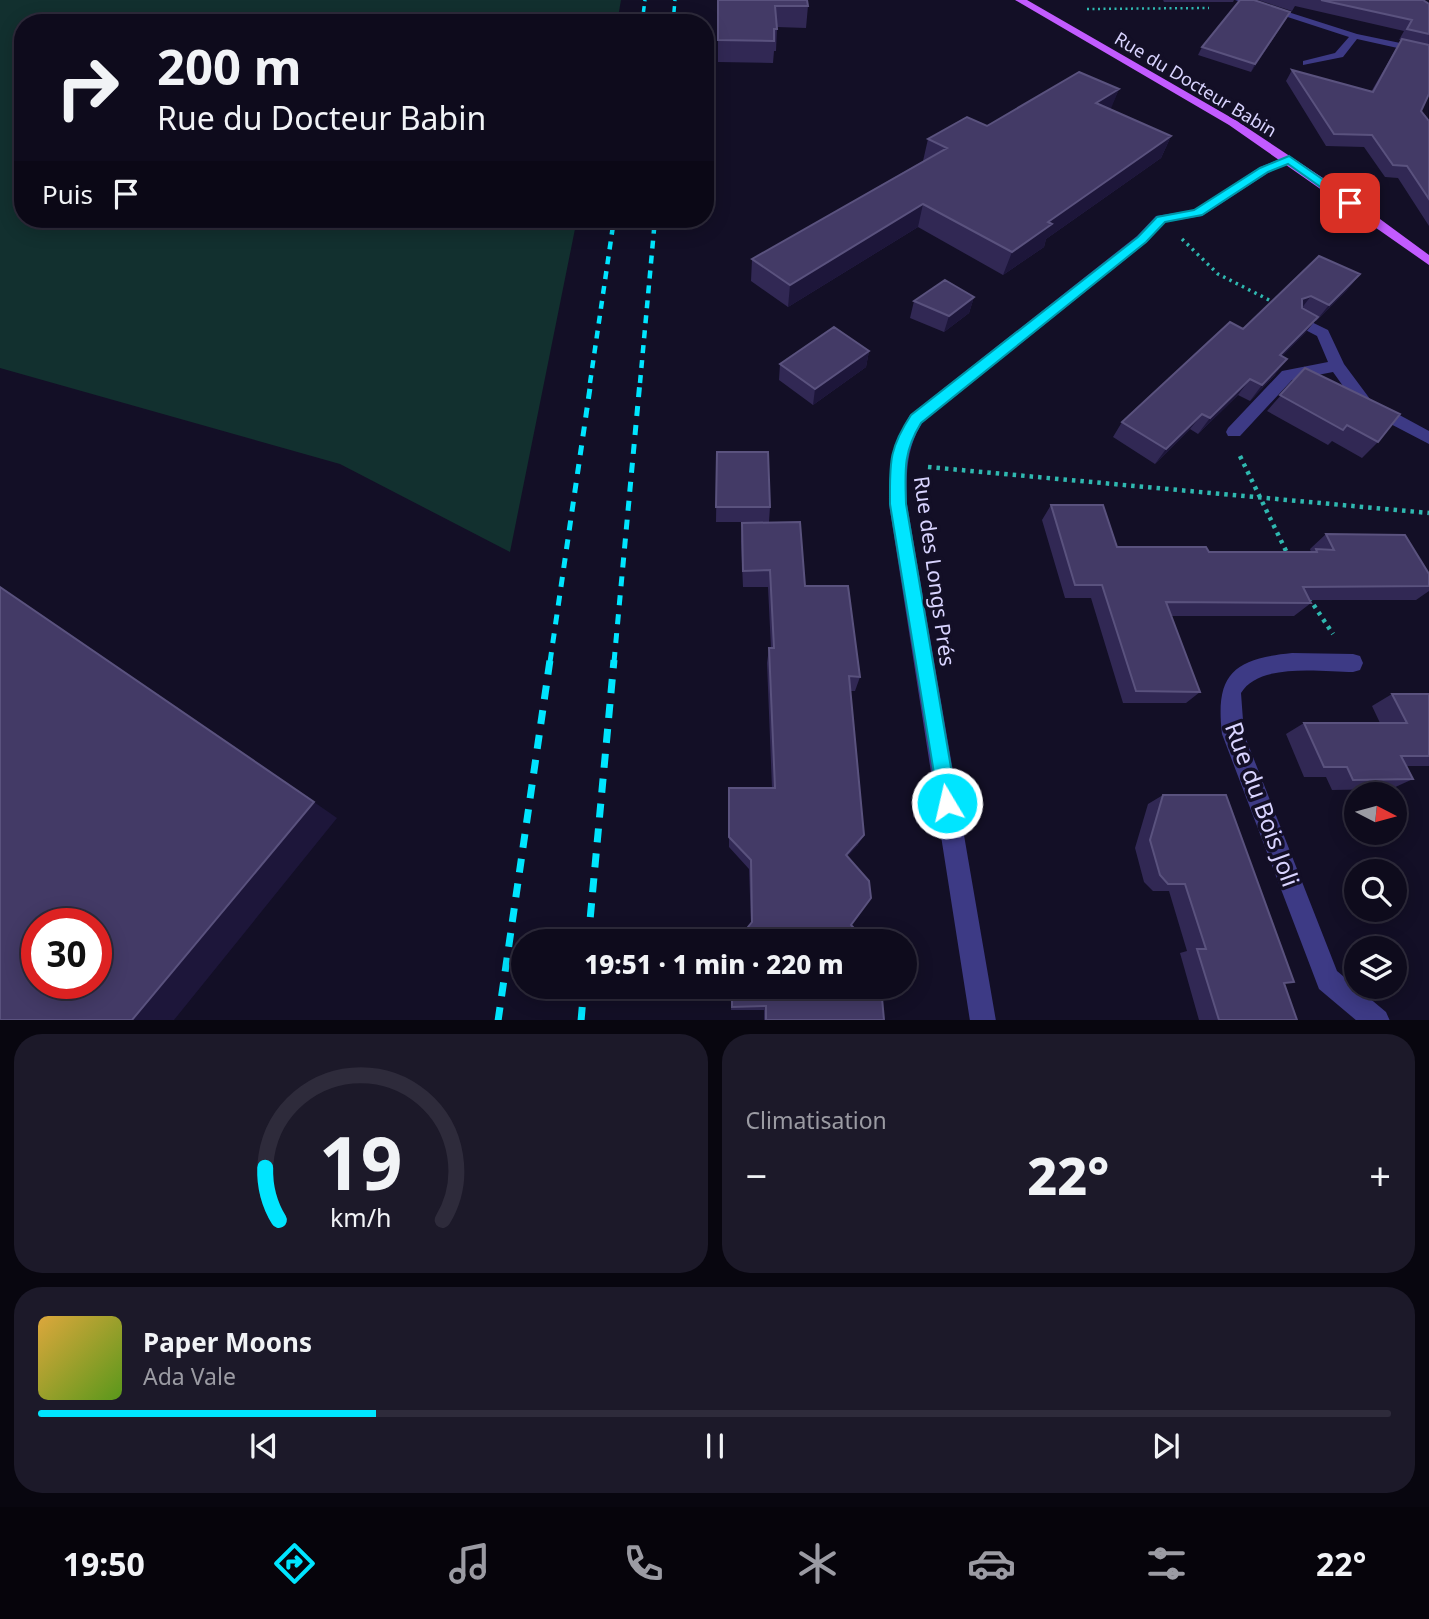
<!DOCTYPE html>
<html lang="fr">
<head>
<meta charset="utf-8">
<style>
	body { margin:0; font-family:"Noto Sans",sans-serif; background:#1c1929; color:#f1f3f6; height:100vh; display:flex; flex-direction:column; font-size:26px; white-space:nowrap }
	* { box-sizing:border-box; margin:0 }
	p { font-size:23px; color:#9b9ba3 }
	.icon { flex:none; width:38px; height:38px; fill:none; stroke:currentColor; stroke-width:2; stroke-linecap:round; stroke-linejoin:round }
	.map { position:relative; height:1020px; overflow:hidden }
	.sheet { display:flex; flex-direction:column; gap:14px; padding:14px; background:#08060f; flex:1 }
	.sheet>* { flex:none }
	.guide { position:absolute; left:14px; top:14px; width:700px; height:214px; border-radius:28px; box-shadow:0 4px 18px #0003,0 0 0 2px #2e2b3b; background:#0e0b1c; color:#f1f3f6; overflow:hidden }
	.needle { width:46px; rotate:96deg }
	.tools { position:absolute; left:1344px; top:782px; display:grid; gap:14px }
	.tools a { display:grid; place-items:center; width:63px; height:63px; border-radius:50%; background:#0e0b1c; box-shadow:0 4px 18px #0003,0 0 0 2px #2e2b3b; font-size:35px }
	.speed { position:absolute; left:21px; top:908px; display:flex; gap:14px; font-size:35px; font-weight:700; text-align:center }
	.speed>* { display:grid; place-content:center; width:91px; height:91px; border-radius:50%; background:#0e0b1c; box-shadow:0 4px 18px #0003,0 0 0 2px #2e2b3b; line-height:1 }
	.speed .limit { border:10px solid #d22; background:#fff; color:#111 }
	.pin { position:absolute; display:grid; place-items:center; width:60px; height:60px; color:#fff; margin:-30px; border-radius:14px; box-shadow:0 4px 10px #0006 }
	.me { position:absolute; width:77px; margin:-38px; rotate:351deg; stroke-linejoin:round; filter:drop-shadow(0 0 5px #0008) }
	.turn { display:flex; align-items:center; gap:24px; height:147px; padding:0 28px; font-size:32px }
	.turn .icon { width:91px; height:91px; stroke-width:2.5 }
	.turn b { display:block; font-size:49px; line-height:60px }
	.then { display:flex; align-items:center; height:66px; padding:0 28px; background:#0003; gap:14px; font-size:26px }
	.big { font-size:52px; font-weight:800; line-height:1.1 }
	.sheet .tile { flex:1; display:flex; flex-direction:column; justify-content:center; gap:10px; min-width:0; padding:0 24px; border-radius:28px; background:#1c1929 }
	.sheet .dial { align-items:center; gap:0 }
	.dial svg { height:182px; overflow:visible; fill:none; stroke:#2e2b3b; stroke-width:7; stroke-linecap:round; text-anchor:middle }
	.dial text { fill:#f1f3f6; stroke:none }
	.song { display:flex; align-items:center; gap:21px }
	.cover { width:84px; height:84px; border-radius:10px; background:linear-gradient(135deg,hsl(40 70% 55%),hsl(90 70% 35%)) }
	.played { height:7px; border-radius:4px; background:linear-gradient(90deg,#00e5ff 25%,#2e2b3b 25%) }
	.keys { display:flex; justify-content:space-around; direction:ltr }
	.heat { display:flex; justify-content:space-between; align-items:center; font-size:38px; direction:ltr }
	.sheet .tiles { flex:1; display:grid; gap:14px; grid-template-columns:1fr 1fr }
	.tile:last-child { grid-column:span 2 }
	.trip { position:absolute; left:511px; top:929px; width:406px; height:70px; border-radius:35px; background:#0e0b1c; box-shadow:0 4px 18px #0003,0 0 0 2px #2e2b3b; font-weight:800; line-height:70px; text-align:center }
	.dock { display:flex; height:112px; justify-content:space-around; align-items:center; background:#06040b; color:#9b9ba3 }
	.dock .icon { width:49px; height:49px }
	.dock .on { color:#00e5ff }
	.dock b { font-size:32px; color:#f1f3f6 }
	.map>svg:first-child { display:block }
	.green { fill:#12302f }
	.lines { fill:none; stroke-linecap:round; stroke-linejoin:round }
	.path-far2 { stroke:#2fb8b0; stroke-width:2.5; stroke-dasharray:2 3.5; stroke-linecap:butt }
	.path-far1 { stroke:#2fb8b0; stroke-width:3.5; stroke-dasharray:2.5 4.5; stroke-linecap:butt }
	.path { stroke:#2fb8b0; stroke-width:4.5; stroke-dasharray:3.5 5; stroke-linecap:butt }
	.minor { fill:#3d3a85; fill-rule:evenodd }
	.major { fill:#c25bff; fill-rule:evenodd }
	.rail-far3 { stroke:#00e5ff; stroke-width:3.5; stroke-dasharray:6 5; stroke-linecap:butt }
	.rail-far2 { stroke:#00e5ff; stroke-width:4.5; stroke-dasharray:8 7; stroke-linecap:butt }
	.rail-far1 { stroke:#00e5ff; stroke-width:5; stroke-dasharray:10 9; stroke-linecap:butt }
	.rail { stroke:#00e5ff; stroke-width:7; stroke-dasharray:14 11; stroke-linecap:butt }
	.wall { fill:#312854 }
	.shaded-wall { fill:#1d163a }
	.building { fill:#433a66; stroke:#5a527e; stroke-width:2; fill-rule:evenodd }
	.route { fill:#00e5ff; stroke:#0095a6; stroke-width:2 }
	.labels { text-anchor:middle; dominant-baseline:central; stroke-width:7; stroke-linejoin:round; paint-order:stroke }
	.far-street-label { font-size:18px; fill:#d9d4ff; stroke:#130f26 }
	.street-label { font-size:21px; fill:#d9d4ff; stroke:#130f26 }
	.near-street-label { font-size:24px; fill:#d9d4ff; stroke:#130f26 }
</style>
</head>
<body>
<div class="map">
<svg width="1429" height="1021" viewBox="0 0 1429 1021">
	<rect width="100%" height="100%" fill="#130f26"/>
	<!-- green -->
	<path class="green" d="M0,0H621L617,23H23V219H577L510,552L340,464L0,368Z"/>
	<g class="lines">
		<!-- path-far2 -->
		<path class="path-far2" d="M1087,9L1209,8"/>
		<!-- path-far1 -->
		<path class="path-far1" d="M1182,239L1218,274L1275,303"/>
		<!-- path -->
		<path class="path" d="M1240,456L1288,555
			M928,467L1429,513
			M1309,598L1333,634"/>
		<!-- minor -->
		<path class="minor" d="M1235,0H1250L1357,34L1429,49V55L1357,39L1343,57L1303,65V61L1335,53L1349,37Z
			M1285,157L1295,160L1268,173L1202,216L1165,222L1147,242L922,423C906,449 906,474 907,504L996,1021H970L889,504C889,470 892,445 910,415L1137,236L1156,216L1194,210L1260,167Z
			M1297,315L1328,330L1344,364L1370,399L1429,431V444L1358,407L1333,372L1292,380L1240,436H1228L1226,432L1228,428L1282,371L1328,362L1317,336L1292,323L1290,320L1292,317Z
			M1292,653L1353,654L1360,656L1363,663L1360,670L1353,672C1323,672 1259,662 1241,693L1244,734L1337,971L1386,1012L1390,1021H1357L1319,989L1222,734C1215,674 1233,659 1292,653Z"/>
		<!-- major -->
		<path class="major" d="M1015,0H1027L1237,121L1335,186L1429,255V265L1229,125Z"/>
		<!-- rail-far3 -->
		<path class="rail-far3" d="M642,23L645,0
			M673,23L675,0"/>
		<!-- rail-far2 -->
		<path class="rail-far2" d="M590,383L614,219
			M640,383L655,219"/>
		<!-- rail-far1 -->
		<path class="rail-far1" d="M550,662L591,381
			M614,662L640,381"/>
		<!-- rail -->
		<path class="rail" d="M588,942L614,660
			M498,1021L550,660
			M581,1021L584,987"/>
	</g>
	<!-- wall -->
	<path class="wall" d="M718,0L808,6L806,28L777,27L776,51H774L773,63L718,62Z
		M1163,0H1234L1233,2H1164Z
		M1258,0H1423L1429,4V94L1421,111L1429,121V226L1398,178L1385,177L1364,147L1326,146L1286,81L1292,70L1371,92L1401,40H1399L1404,31L1295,6L1292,11Z
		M1286,19L1251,72L1198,55L1202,47Z
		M1119,89L1110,109L1171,136L1161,158L1046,239L1044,247L1003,275L918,227L788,307L751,281L752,259L923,161L928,139L987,126Z
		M1319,256L1360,274L1347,290L1316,321H1315L1305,333L1282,356L1275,375L1250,401L1238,395L1198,434L1190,429L1155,464L1113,437L1122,422L1243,329Z
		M974,297L969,313L944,332L910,318L914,301Z
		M869,351L866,367L813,405L779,380L780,364Z
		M1305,368L1378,442L1362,458L1332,441L1328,445L1267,411Z
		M717,452L770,507L769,522H716Z
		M1051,505L1117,547L1209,552H1311L1310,549L1326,534L1429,574V591L1416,600H1310L1311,603L1294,616H1171L1200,692L1186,703H1123L1091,598H1065L1042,520Z
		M742,523L805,586L860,677L855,691H850L858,845L751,924L749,869L729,847V788H772L767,663L769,648H771L768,587H743L741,541Z
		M1392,694H1429V766H1407L1413,779L1391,789L1332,790L1326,777H1304L1286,734L1304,723H1380L1372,706Z
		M1163,795L1294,982L1284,983L1297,1020H1199L1180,953L1187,951L1169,891H1153L1144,882L1135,848L1148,804Z
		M731,987H881L884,1020H764V1010H731Z"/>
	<!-- shaded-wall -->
	<path class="shaded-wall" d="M1290,12L1286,19L1251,72L1255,64Z
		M1119,89L1110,111L1096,103Z
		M1171,136L1161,158L1046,239L1044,247L1003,275L1012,252L1048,222Z
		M923,204L918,227L788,307L790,285Z
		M1360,274L1347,290L1316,321L1329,305Z
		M1311,296L1298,313L1302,299Z
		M974,297L969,313L944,332L949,316Z
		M1318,317L1305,333L1268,371L1280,355Z
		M869,351L866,367L813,405L815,389Z
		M1287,359L1275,375L1250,401L1262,385Z
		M1250,379L1238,395L1198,434L1210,418Z
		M1202,414L1190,429L1155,464L1166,449Z
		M314,802L337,818L174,1020H132Z
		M864,835L858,845L841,864L846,855Z"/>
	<!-- building -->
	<path class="building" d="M718,0H807L808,6H775L777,29H774V41L718,40Z
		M1240,0H1254L1290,12L1255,64L1202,47Z
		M1321,0H1423L1429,4V34L1407,29L1412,20Z
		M1402,39L1429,45V94L1421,111L1429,121V199L1407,166L1393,165L1372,135L1334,134L1292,70L1373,92Z
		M1079,72L1119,89L1096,103L1171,136L1048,222L1052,224L1012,252L923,204L790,285L752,259L947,148L928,139L967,117L987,126Z
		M1319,256L1360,274L1329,305L1311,296L1302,299V308L1318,317L1280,355L1287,359L1262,385L1250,379L1210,418L1202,414L1166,449L1122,422L1230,322L1243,329Z
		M945,280L974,297L949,316L914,301Z
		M834,327L869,351L815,389L780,364Z
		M1305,368L1400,414L1378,442L1347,425L1343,430L1280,395Z
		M717,452H768L770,507H716Z
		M1051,505H1103L1117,547H1206L1209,552H1317L1316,549L1334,550L1326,534L1405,535L1429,574V586L1303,587L1311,603L1166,602L1200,692L1136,691L1102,585H1075Z
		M800,522L805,586H848L860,677L849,676L864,835L846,855L869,881L871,898L851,925L867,942H736L752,922L751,860L729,837V788H775L769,648H774L770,570L743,571L742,523Z
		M0,587L314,802L132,1020H0ZM37,924H96V984H37Z
		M1392,694H1429V756H1401L1413,779L1353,780L1347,767H1324L1304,723H1407Z
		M1163,795H1226L1294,982L1284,983L1297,1020H1219L1197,949H1206L1185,884H1168L1160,875L1150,840Z
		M732,987H881L884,1020H766V1006L732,1007Z"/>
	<!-- route -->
	<path class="route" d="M1289,156L1354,201V205H1346L1288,164L1268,172L1202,215L1165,222L1146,242L921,423C903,452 905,471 906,504L957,803L954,810L947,813L940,810L890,504C890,464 888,450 911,415L1138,237L1157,217L1194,210L1260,168Z"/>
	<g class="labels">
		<!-- far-street labels -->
		<g class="far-street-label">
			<text transform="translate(1196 84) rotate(31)">Rue du Docteur Babin</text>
		</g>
		<!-- street labels -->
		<g class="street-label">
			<text transform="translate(935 571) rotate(82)">Rue des Longs Prés</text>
		</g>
		<!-- near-street labels -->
		<g class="near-street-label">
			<text transform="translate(1263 804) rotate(70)">Rue du Bois Joli</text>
		</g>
	</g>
</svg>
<div class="tools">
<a><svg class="needle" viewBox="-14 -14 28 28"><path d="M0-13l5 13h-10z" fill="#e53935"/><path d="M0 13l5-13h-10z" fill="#9b9ba3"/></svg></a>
<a><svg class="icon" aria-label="search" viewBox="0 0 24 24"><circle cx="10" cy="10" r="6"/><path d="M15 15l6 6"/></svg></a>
<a><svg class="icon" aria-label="layers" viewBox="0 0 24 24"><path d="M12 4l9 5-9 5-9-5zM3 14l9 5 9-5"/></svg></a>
</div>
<div class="speed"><div class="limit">30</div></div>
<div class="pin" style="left:1350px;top:203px;background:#d93025"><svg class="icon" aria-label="arrive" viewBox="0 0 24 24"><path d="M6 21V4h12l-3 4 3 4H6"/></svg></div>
<svg class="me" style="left:947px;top:803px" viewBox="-20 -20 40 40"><circle r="17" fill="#00e5ff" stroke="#fff" stroke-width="3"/><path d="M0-11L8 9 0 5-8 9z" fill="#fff"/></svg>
<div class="trip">19:51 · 1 min · 220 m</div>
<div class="guide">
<div class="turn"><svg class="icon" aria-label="right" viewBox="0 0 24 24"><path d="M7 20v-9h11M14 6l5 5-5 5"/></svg><div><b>200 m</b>Rue du Docteur Babin</div></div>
<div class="then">Puis<svg class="icon" aria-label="arrive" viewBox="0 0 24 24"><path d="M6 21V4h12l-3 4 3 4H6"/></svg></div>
</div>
</div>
<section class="sheet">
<div class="tiles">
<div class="tile dial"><svg viewBox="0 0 100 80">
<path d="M14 69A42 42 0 1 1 86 69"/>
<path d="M14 69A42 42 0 0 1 8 46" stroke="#00e5ff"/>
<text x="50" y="56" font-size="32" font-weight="700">19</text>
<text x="50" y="72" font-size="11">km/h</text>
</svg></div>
<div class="tile"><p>Climatisation</p>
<div class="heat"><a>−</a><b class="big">22°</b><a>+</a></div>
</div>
<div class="tile">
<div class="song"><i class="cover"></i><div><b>Paper Moons</b><p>Ada Vale</p></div></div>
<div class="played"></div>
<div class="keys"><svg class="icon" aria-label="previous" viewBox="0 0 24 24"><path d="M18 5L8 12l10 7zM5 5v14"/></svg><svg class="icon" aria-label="pause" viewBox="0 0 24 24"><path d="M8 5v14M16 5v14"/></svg><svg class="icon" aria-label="next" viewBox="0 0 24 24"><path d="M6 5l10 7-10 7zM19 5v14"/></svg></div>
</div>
</div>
</section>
<nav class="dock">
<b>19:50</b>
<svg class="icon on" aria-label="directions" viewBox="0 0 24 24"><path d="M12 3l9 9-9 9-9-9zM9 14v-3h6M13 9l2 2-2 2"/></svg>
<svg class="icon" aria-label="music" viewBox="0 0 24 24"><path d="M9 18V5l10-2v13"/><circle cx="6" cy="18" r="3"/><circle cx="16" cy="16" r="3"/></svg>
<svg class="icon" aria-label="phone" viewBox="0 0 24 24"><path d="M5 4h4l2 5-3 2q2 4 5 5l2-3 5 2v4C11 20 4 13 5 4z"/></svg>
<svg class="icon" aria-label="climate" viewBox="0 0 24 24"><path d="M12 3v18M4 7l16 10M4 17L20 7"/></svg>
<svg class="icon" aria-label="car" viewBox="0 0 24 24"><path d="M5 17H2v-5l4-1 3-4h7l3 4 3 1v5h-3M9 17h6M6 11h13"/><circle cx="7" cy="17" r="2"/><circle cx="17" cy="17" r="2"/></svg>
<svg class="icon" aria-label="filters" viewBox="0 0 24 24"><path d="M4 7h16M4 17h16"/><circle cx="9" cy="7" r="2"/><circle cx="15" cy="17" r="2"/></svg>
<b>22°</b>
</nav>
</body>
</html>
